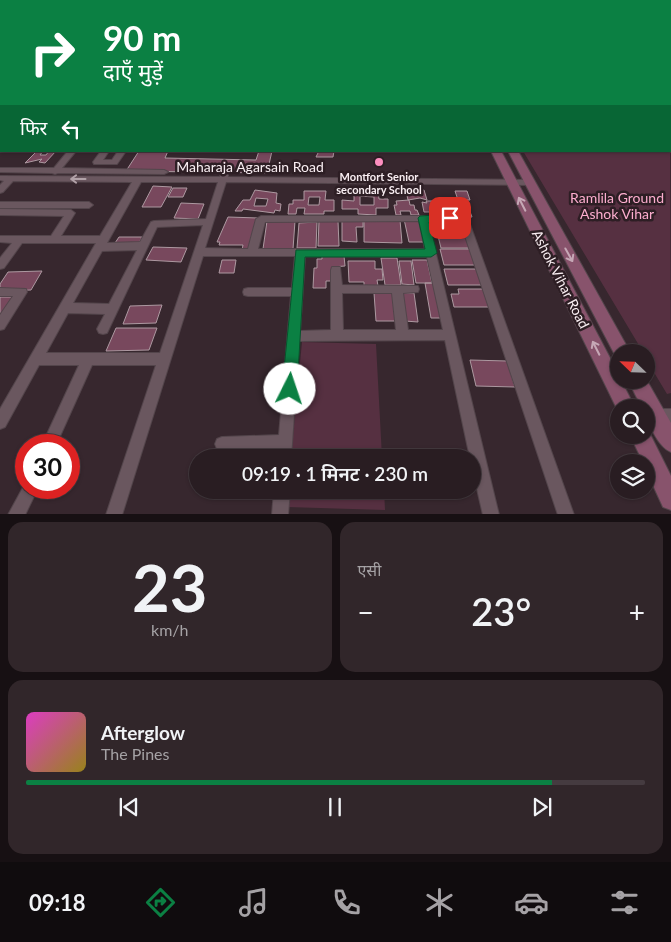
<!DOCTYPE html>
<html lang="hi">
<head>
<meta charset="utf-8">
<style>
	body { margin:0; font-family:Lato,"Noto Sans Devanagari",sans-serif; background:#31262a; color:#f1f3f6; height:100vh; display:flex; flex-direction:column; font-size:19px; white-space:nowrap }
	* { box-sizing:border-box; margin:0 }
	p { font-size:16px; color:#a5a2a5 }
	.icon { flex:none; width:28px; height:28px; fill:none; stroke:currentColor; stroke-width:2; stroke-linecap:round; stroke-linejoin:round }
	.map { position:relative; height:514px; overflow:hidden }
	.drawer { display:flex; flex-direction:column; gap:8px; padding:8px; background:#171013; flex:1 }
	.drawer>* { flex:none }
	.top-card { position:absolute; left:0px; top:0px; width:671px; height:152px; box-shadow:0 1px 4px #0004,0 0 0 1px #453b40; background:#0b8043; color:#fff; overflow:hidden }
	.needle { width:32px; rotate:293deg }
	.controls { position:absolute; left:610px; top:344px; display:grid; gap:10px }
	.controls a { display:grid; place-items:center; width:45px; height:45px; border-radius:50%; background:#291d22; box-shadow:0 1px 4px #0004,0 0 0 1px #453b40; font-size:25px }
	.speed { position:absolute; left:15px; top:434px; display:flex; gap:10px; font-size:25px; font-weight:700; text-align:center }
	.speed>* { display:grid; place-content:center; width:65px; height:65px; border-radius:50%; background:#291d22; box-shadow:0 1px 4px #0004,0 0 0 1px #453b40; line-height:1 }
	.speed .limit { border:8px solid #d22; background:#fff; color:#111 }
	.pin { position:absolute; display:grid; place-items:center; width:42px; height:42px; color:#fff; margin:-21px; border-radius:10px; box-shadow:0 2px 8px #0006 }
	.me { position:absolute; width:55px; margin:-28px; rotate:4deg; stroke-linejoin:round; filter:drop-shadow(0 0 4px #0008) }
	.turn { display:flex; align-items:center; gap:18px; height:105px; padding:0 20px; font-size:22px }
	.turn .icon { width:65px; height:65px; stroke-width:2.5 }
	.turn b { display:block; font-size:35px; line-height:42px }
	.then { display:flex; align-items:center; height:48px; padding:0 20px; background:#0003; gap:10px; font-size:19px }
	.big { font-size:38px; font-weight:600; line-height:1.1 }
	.drawer .tile { flex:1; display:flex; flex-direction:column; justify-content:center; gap:8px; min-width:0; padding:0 18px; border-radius:15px; background:#31262a }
	.drawer .dial { align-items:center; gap:0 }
	.dial b { font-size:65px; line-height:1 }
	.song { display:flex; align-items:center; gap:15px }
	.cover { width:60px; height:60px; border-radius:8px; background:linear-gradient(135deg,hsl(310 70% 55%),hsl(50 70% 35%)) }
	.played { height:5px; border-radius:2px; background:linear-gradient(90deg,#0b8043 85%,#453b40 85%) }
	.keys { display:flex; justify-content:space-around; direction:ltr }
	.heat { display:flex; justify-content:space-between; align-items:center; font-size:28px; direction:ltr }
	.drawer .tiles { flex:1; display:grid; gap:8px; grid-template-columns:1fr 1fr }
	.tile:last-child { grid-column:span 2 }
	.trip { position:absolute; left:189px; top:449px; width:292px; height:50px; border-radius:25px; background:#291d22; box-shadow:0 1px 4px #0004,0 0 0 1px #453b40; font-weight:600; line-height:50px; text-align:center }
	.tabs { display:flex; height:80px; justify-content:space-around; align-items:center; background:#100c0e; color:#a5a2a5 }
	.tabs .icon { width:35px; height:35px }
	.tabs .on { color:#0b8043 }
	.tabs b { font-size:22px; color:#f1f3f6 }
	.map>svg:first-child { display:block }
	.green { fill:#563041 }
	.building { fill:#78485d; stroke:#ad99a1; fill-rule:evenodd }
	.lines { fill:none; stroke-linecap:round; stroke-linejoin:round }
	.street-casing { stroke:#53454b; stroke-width:2 }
	.secondary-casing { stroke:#53454b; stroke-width:2 }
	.street { fill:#6a575f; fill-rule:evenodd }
	.secondary { fill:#88536c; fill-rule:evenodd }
	.oneway { stroke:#b2a2a8 }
	.oneway2 { stroke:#c6a8b6 }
	.route { fill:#0b8043; stroke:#07532c }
	.poi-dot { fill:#fd8ebf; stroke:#2d1e24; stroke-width:2 }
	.labels { text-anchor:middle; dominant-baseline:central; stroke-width:5; stroke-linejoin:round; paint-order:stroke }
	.far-poi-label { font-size:11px; font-weight:bold; fill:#f9eef2; stroke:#2d1e24 }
	.street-label { font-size:14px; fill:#f9eef2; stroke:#2d1e24 }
	.park-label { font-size:14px; fill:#fcadce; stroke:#2d1e24 }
</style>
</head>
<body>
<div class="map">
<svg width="671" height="515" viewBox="0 0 671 515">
	<rect width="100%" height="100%" fill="#37272e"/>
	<!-- green -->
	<path class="green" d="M670,119L671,393L667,394L646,359V352H643L523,151H670Z
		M302,342L376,344L382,457H291Z
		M288,490H384L385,510L287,507Z"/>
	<!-- building -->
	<path class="building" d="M37,151H43L40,155H46L49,151H56L45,163L39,162L42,159L25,163Z
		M139,151H272L267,173L126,171Z
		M168,151L186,152L259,151L256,160L165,158Z
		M319,151H334L333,157H316Z
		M153,186L172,187L161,207H142Z
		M173,188H187L183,197H168Z
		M255,190L277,193L276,203L281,204L280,211L275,210L274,213L243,209L242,211H235L243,200H250ZM256,198L268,199L266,206H254Z
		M424,190L427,200L420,198L408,200L406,191Z
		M304,191H326L325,200H334V211H324V214H304L305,208H297L296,214H288L289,204H293V200H304ZM309,197H320L319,205H308Z
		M354,191H378L379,199H388V208H376V215L358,214V209H342V200L354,201ZM360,196L374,197V205H360Z
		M455,191H467L470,200H458Z
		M409,200L410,205H414L415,210H417L419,215H411L410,211H400L401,215H396L394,205H397L396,201Z
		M449,200H460L462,206L469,209L472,217H465L463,213H456L458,217H451L448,208V204H450Z
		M426,201H440L444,209H442L443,212L432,210V212H424L422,202L427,203Z
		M181,203L204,204L198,219L174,218Z
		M228,217L258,218L251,251L242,250L243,245H219L220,242H217Z
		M342,219L363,220V227H356L357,242L342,241Z
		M364,219L400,220L402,243L364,242Z
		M404,219H422L427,242H409Z
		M434,220H463L473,248H441Z
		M267,221H295L293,249H263Z
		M319,221H338L339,246H318Z
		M317,222L316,248H297L299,223Z
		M119,237H142L139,243H115Z
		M153,247L187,248L181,262L146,260Z
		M440,249H472L477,265H444Z
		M322,256H344L345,266L332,267V281H326V288H313L314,268H317V259H322Z
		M381,258H397L401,285H385Z
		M222,260H236L234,273H219Z
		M412,260H427L432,283H416Z
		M348,261H375V269H382L383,280H377L378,286H364V282H349Z
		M399,261H411L414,285L402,284Z
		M444,269H479L485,285H448Z
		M42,271L31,290L0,291V284L8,272Z
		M425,283H437L444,318H431Z
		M458,289H488L493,307H454L451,294H459Z
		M374,293H393L396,321H376Z
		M402,293H414L418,322L405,321Z
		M0,297H16L0,322Z
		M162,305L156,323L123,324L130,306Z
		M116,328H157L149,350L106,351Z
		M470,360L507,361L515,387L476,386Z"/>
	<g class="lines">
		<!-- street casing -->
		<g class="street-casing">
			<path id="street" d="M0,56H1V60H0Z
				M1,75V79L0,80V76Z
				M670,110H671V115H670Z
				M0,125H1V129H0Z
				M68,151H76L62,168L164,170L168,172L164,174L58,173L55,174L52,173L0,172V168H54Z
				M101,151H109L103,160H112L118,151H126L117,164H94L93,162Z
				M222,171H228V177L532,180V184L529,185L226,182L205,248L248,249L256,219L261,216H467L574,515H558L460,221H428L499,515H483L472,467V458H470L445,340L299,341L291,458H277V449L222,451L217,449L215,444L217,439L222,437L279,435L291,296H248L244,295L243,292L244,289L248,288H292L295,256H203L122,515H106L156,365H92L56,445H42L79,365H39L5,427L0,429V409L96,243H22L4,268L0,269V258L12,243L0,242V236H51L64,216L0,215V209L71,210L75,213L61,236H100L132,182L13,181L3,192L0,193V185L4,181L0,180V176L220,177ZM141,182H218L206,219L154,221L151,222L140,242L107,243ZM419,221L425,249H258L265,222ZM203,225L160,353H46L68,313L105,314L97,329L99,333L103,334L107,333L157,227ZM137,250L109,304L73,303L102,251ZM305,256L427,257L443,330H408L403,293L418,292L419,289L418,286L342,285L340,267H332L331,270V330L300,331ZM342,293H392L396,330H343Z
				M0,202H89L93,205L89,208H0Z
				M0,288L26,289L27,292L4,329L0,330V315L13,296H0Z
				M646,409H671V423H646Z
				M26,482V488H38L25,515H8Z
				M274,490H290L288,515H272Z"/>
		</g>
		<!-- secondary casing -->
		<g class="secondary-casing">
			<path id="secondary" d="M491,151H501L619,375V380H621L635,408H619V413Z
				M508,151H518L630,352H619V359L616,357Z
				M646,379L671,423V452C658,447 646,421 646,408H642L628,380Z
				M647,428L671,476V510L663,507L646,470V462H643L630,435H646Z"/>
		</g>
		<!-- street -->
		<use href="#street" class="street"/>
		<!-- secondary -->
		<use href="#secondary" class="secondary"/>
	</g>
	<!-- one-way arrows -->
	<defs><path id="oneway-shaft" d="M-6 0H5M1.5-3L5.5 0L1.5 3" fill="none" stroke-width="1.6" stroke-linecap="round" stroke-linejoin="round" transform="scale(1.25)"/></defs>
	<use class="oneway" href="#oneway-shaft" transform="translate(78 179) rotate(-180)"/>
	<g class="oneway2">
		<use href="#oneway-shaft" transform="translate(522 204) rotate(-117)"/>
		<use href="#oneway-shaft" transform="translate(569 255) rotate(61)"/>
		<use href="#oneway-shaft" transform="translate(596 348) rotate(-117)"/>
	</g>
	<!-- sky -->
	<linearGradient id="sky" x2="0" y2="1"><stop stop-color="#1e1519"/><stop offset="0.42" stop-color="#4d4757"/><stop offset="1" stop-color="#4d4757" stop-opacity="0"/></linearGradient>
	<rect width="671" height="125" fill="url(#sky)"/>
	<!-- route -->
	<path class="route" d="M450,214L454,216V220L429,222L437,253L431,257H305L297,389L295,394L290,396L284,394L282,389L296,250L425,249L418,218L420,216Z"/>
	<!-- markers -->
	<circle class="poi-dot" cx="379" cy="162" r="5"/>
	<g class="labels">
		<!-- far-poi labels -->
		<g class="far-poi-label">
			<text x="379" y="176">Montfort Senior<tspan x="379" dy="13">secondary School</tspan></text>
		</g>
		<!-- street labels -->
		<g class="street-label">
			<text x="250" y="166">Maharaja Agarsain Road</text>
			<text transform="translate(561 279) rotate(63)">Ashok Vihar Road</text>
		</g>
		<!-- park labels -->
		<g class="park-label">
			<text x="617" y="197">Ramlila Ground<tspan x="617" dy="16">Ashok Vihar</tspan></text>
		</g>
	</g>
</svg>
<div class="controls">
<a><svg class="needle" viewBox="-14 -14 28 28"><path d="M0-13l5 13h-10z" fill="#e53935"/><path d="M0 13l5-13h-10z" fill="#a5a2a5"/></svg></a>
<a><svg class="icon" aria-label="search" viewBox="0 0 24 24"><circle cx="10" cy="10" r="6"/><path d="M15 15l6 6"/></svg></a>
<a><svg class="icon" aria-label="layers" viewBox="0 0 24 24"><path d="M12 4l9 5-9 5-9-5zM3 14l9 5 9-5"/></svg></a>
</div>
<div class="speed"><div class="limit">30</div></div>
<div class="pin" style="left:450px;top:218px;background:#d93025"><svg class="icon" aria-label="arrive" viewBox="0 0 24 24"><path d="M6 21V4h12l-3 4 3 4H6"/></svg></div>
<svg class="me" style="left:290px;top:389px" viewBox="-20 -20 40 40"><circle r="19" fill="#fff"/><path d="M0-13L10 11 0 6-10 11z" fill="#0b8043"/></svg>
<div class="trip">09:19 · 1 मिनट · 230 m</div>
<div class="top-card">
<div class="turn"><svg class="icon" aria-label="right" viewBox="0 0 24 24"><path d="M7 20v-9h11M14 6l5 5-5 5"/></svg><div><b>90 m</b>दाएँ मुड़ें</div></div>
<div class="then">फिर<svg class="icon" aria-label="left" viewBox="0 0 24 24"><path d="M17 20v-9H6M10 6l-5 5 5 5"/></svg></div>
</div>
</div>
<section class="drawer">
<div class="tiles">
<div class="tile dial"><b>23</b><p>km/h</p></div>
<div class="tile"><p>एसी</p>
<div class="heat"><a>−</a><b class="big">23°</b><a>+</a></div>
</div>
<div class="tile">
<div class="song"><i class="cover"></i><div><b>Afterglow</b><p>The Pines</p></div></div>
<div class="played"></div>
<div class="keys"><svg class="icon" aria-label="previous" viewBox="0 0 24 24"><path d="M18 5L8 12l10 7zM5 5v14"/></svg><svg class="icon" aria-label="pause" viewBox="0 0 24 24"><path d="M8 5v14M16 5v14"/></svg><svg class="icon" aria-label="next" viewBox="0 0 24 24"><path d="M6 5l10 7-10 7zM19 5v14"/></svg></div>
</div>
</div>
</section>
<nav class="tabs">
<b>09:18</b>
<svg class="icon on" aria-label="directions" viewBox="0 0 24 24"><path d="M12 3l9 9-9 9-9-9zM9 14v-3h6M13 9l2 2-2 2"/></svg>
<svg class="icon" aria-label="music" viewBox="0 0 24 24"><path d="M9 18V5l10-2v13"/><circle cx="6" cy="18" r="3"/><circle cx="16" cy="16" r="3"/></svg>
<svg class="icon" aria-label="phone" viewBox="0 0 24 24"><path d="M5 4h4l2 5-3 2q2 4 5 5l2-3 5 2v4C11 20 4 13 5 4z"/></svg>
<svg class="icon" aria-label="climate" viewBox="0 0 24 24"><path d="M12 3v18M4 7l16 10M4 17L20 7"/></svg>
<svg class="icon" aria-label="car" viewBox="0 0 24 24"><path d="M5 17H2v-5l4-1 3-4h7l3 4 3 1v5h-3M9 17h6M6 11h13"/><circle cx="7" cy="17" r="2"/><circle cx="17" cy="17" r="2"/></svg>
<svg class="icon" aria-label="filters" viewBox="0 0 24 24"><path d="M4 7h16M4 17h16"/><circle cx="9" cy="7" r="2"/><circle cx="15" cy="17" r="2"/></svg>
</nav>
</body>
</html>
